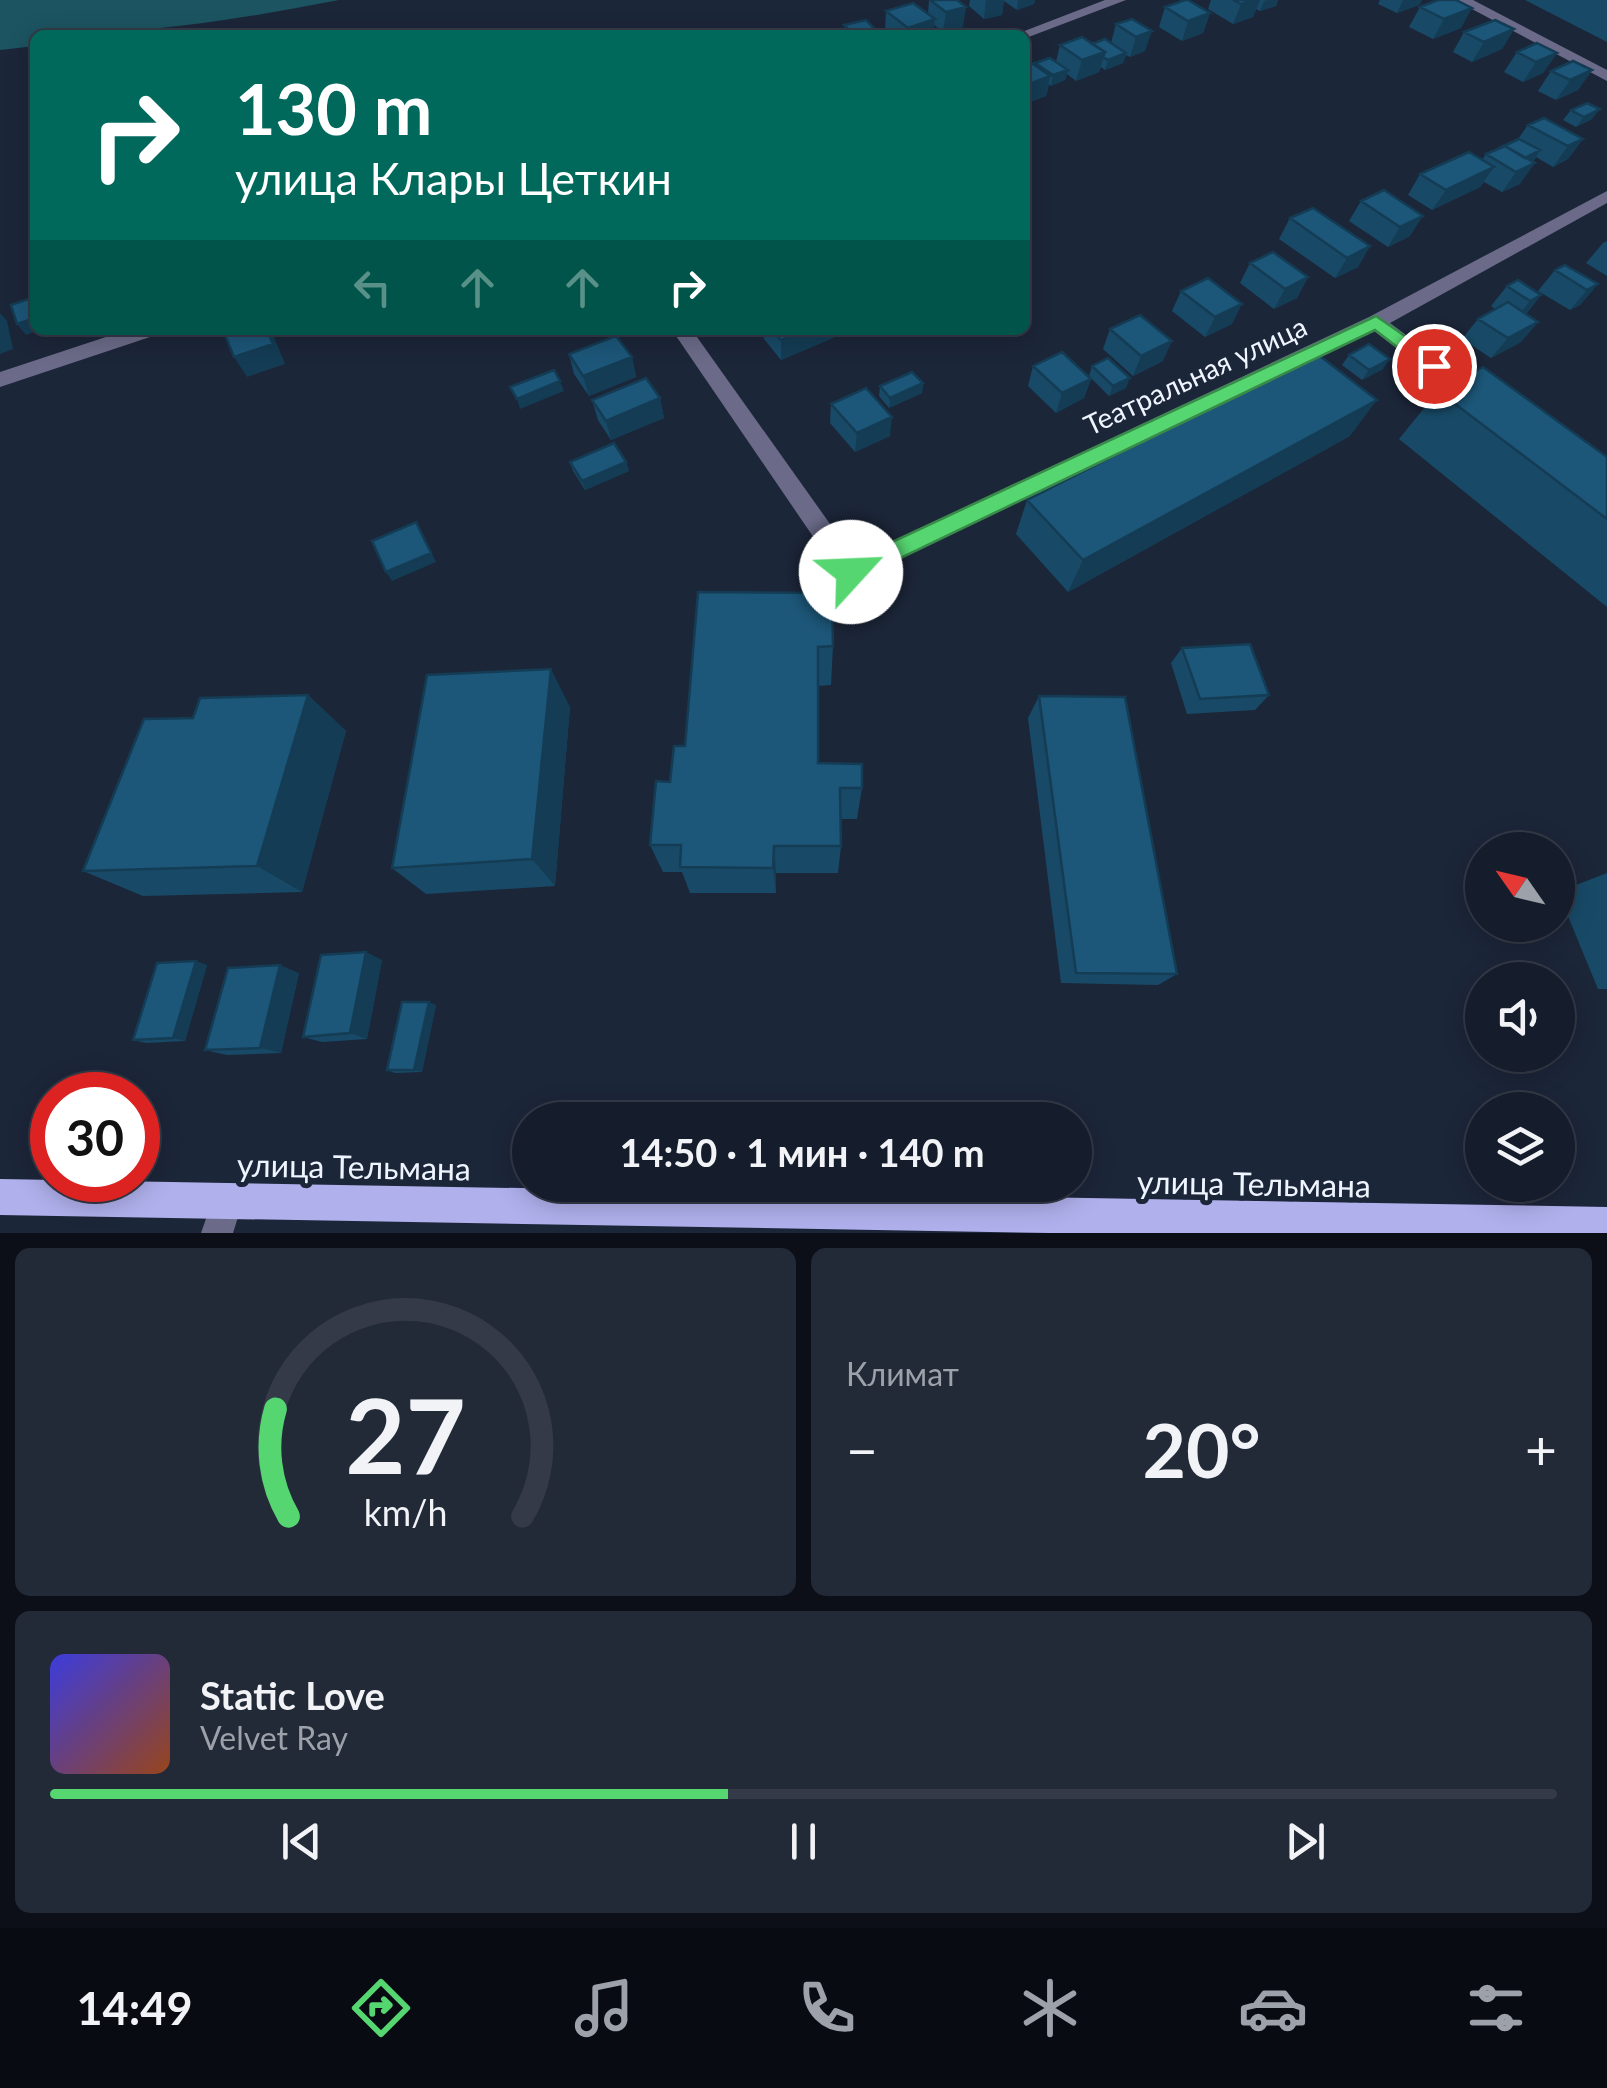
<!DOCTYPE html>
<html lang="ru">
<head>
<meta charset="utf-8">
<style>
	body { margin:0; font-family:Lato,sans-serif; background:#222937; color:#f1f3f6; height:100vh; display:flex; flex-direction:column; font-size:38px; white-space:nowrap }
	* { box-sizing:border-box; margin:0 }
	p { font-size:32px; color:#9da1a9 }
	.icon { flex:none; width:55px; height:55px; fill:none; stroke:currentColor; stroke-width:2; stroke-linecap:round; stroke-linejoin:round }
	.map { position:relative; height:1233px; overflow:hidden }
	.details { display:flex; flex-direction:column; gap:15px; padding:15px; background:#0c0f18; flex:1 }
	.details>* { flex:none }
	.banner { position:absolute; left:30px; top:30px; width:1000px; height:305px; border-radius:15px; box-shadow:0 5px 25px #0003,0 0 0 2px #343a47; background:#00695c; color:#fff; overflow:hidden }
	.needle { width:65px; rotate:304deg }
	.fabs { position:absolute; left:1465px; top:832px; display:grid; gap:20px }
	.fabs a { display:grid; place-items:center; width:110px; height:110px; border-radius:50%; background:#151c2b; box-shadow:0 5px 25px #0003,0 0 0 2px #343a47; font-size:50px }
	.speed { position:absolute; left:30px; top:1072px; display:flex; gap:20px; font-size:50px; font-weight:700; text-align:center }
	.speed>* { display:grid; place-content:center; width:130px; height:130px; border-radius:50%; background:#151c2b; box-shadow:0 5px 25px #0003,0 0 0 2px #343a47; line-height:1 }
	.speed .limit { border:15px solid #d22; background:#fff; color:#111 }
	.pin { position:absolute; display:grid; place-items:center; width:85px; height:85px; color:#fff; margin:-42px; border:5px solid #fff; border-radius:50%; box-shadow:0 2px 10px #0007 }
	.me { position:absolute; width:110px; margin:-55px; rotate:65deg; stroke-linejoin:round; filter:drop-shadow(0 0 8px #0008) }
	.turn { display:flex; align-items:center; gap:35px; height:210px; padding:0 40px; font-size:45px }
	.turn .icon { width:130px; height:130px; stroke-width:2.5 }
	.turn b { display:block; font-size:70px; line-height:85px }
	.lanes { display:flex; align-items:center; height:95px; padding:0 40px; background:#0003; justify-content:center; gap:50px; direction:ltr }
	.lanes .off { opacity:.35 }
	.big { font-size:75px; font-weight:700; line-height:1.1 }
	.details .tile { flex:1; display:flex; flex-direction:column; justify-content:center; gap:15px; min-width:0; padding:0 35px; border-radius:15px; background:#222937 }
	.details .dial { align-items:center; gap:0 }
	.dial svg { height:260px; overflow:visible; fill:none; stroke:#343a47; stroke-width:7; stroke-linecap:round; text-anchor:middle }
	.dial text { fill:#f1f3f6; stroke:none }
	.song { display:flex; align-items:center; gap:30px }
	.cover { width:120px; height:120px; border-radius:15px; background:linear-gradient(135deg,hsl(240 70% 55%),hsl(20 70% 35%)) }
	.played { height:10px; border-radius:5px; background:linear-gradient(90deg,#56d671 45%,#343a47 45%) }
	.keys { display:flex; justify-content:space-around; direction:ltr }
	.heat { display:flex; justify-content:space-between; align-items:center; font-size:55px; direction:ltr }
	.details .tiles { flex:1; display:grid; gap:15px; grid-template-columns:1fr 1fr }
	.tile:last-child { grid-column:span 2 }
	.trip { position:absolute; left:512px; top:1102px; width:580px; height:100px; border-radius:50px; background:#151c2b; box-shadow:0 5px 25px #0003,0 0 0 2px #343a47; font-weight:700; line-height:100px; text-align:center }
	.tabs { display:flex; height:160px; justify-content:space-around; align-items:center; background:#080b11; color:#9da1a9 }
	.tabs .icon { width:70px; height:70px }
	.tabs .selected { color:#56d671 }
	.tabs b { font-size:45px; color:#f1f3f6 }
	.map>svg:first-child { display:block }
	.water { fill:#1c5461 }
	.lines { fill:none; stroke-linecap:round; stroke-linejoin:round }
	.lane { fill:#6b6b89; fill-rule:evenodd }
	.street { fill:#6b6b89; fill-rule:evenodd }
	.primary { fill:#b0b0ed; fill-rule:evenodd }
	.wall { fill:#184a67 }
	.shaded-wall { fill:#143c54 }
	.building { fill:#1c5678; stroke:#143c54; stroke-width:2.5 }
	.route { fill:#56d671; stroke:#388b49; stroke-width:2.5 }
	.labels { text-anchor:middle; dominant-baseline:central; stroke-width:10; stroke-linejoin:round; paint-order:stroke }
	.street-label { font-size:28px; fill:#eff5ff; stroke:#1c2639 }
	.near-street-label { font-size:32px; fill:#eff5ff; stroke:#1c2639 }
</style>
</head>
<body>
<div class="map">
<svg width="1607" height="1233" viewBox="0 0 1607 1233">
	<rect width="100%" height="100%" fill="#1c2639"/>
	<!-- water -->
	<path class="water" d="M0,0H339C237,20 139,35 35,35V46L0,50Z"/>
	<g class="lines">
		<!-- lane -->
		<path class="lane" d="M227,1185L238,1190L243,1201L233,1233H201L216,1190Z"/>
		<!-- street -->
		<path class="street" d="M1105,0H1126L1026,38L1014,35Z
			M1455,0H1473L1607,70V81Z
			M1607,191V203L1390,323L1488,396V406H1472L1374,331L851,582L842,579L672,330H692L855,559L1369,317Z
			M127,330H159L156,335L0,387V372Z"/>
		<!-- primary -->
		<path class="primary" d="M0,1179L1607,1207V1233H1050L0,1215Z"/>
	</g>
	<!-- wall -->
	<path class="wall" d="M929,0L963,27L943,32L934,25L933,35H890L885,31L886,11L928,14Z
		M970,0H1035L1034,4L1017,10L1004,1L1002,15L984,19L969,6Z
		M1211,0H1278L1276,6L1260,11L1256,9L1253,17L1233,24L1208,9Z
		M1380,0H1422L1419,5L1397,13L1378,4Z
		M1525,0H1607V42Z
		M1165,7L1210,13L1203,33L1182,41L1159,27Z
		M1420,7L1461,28L1433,39L1409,27Z
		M1132,19L1145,51L1130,57L1126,55L1123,63L1105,70L1101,67L1099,72L1076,81L1067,74L1065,80L1051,86L1049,84L1046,96L1025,104V58L1035,65V63L1056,62L1060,45L1111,43L1116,24Z
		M844,25L881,35H844Z
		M1514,29L1502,49L1472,62L1453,52L1464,32Z
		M1517,52L1557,53L1543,73L1523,82L1504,72Z
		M1592,70L1578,90L1556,100L1538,91L1551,71Z
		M1571,110L1592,119L1576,127L1563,120Z
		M1528,125L1583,139L1568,159L1553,167L1536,157L1520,184L1502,192L1484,182L1480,187L1432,210L1408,195L1420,174L1482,160L1486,154L1518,139Z
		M1384,190L1410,236L1388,247L1349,221L1361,201Z
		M1290,218L1370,246L1358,267L1335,278L1279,239Z
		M1607,241V276L1586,263L1603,243Z
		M1250,263L1308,277L1297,298L1274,309L1240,283Z
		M1555,270L1598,284L1580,305L1570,310L1538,291Z
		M1507,286L1541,295L1526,314L1538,322L1521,342L1491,358L1462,339L1478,319L1495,309L1491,306Z
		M1181,291L1232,324L1205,337L1172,311Z
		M1110,329L1163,361L1133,376L1103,349Z
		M763,330H835V337L781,360L764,339Z
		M569,354L632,357L636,377L589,396L574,374Z
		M1349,355L1383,369L1362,380L1342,365Z
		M1033,366L1091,379L1084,398L1056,413L1028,386Z
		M1092,366L1126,388L1109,396L1089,376Z
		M923,383L922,393L889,408L879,396L880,386Z
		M1438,391L1607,457V607L1399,439Z
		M660,398L664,418L611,440L598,420L592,400Z
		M831,404L890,436L855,452L830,423Z
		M1350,436L1068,592L1016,534L1027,500Z
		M570,462H626L629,471L585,490L573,471Z
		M698,592L833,646L831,685L818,686V763L862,788L857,819H840L841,846L838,873H776V893H690L682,872H663L650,845L670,782L685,746Z
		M1182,648L1269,695L1255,710L1187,714L1171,663Z
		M308,695L346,731L302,892L143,896L83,871L193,718Z
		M1039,696L1177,974L1158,985L1061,983L1028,718Z
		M570,707L555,886L426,894L392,868Z
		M1607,873V989H1598L1558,892Z
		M382,960L367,1039L322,1042L303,1037Z
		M207,965L185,1041L146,1043L133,1040Z
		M299,973L281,1053L227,1055L205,1050Z
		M436,1005L422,1072L395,1073L387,1070Z"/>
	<!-- shaded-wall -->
	<path class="shaded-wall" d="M986,0H1004L1002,15L984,19Z
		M1018,0H1035L1034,4L1017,10Z
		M1253,0H1260L1253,17L1233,24L1241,4Z
		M1267,0H1278L1276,6L1260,11L1264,1Z
		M1403,0H1422L1419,5L1397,13Z
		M966,7L963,27L943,32L946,12Z
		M1472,8L1461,28L1433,39L1444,19Z
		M1210,13L1203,33L1182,41L1188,21Z
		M935,19L933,35H908V28Z
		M1514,29L1502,49L1472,62L1484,42Z
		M1152,31L1145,51L1130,57L1136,37Z
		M1105,52L1099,72L1076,81L1082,60Z
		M1126,53L1123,63L1105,70L1108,60Z
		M1557,53L1543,73L1523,82L1536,62Z
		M1068,70L1065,80L1051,86L1053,75Z
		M1592,70L1578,90L1556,100L1570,80Z
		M1050,76L1046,96L1025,104L1027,85Z
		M1600,109L1592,119L1576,127L1584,117Z
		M1583,139L1568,159L1553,167L1568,146Z
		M1540,150L1533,161L1513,171L1520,160Z
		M1535,163L1520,184L1502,192L1516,172Z
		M1494,167L1480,187L1432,210L1446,190Z
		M1423,216L1410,236L1388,247L1400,227Z
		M1370,246L1358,267L1335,278L1347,258Z
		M1308,277L1297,298L1274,309L1285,289Z
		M1598,284L1580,305L1570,310L1587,290Z
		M1541,295L1524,315L1514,321L1530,301Z
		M1242,304L1232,324L1205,337L1215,317Z
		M0,313L7,321L13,349L0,354Z
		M35,318V330H40L26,335L17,324Z
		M1538,322L1521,342L1491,358L1508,338Z
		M267,330H269L274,337L285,364L247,377L234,357Z
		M805,330H835V337L781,360V340Z
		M1172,341L1163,361L1133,376L1141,356Z
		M632,357L636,377L589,396L583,376Z
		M1390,359L1383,369L1362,380L1369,370Z
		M1130,378L1126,388L1109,396L1113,386Z
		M1091,379L1084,398L1056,413L1062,393Z
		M560,381L564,391L520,409L517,399Z
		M923,383L922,393L889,408L890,398Z
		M660,398L664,418L611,440L606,421Z
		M1377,400L1350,436L1068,592L1083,560Z
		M892,417L890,436L855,452L857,433Z
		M626,462L629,471L585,490L582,481Z
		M416,522L436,562L392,581L386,572Z
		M551,669L570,707L555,886L532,859Z
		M308,695L346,731L302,892L257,866Z
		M774,846L776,873V893L773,868Z
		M366,952L382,960L367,1039L350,1033Z
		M196,961L207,965L185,1041L173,1038Z
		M280,965L299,973L281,1053L260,1048Z
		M429,1002L436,1005L422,1072L414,1070Z"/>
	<!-- building -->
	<path class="building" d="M930,0H957L966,7L946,12Z
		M1185,0H1188L1210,13L1188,21L1165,7Z
		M1233,0H1253L1241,4Z
		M1438,0H1456L1472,8L1444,19L1420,7Z
		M913,3L935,19L908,28L886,11Z
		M1132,19L1152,31L1136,37L1116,24Z
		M866,20L881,35H854L844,25Z
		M1495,20L1514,29L1484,42L1464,32Z
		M1082,37L1105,52L1082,60L1060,45Z
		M1105,39L1126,53L1108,60L1103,57L1105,52L1092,44Z
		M1537,43L1557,53L1536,62L1517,52Z
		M1025,58L1050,76L1027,85L1025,83Z
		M1050,58L1068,70L1053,75L1035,63Z
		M1573,61L1592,70L1570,80L1551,71Z
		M1587,103L1600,109L1584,117L1571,110Z
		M1544,118L1583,139L1568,146L1528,125Z
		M1519,139L1540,150L1525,158L1505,146L1499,148Z
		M1505,146L1535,163L1516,172L1486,154Z
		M1469,152L1494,167L1446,190L1420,174Z
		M1384,190L1423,216L1400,227L1361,201Z
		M1313,208L1370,246L1347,258L1290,218Z
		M1273,252L1308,277L1285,289L1250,263Z
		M1565,265L1598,284L1587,290L1555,270Z
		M1208,278L1242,304L1215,317L1181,291Z
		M1518,280L1541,295L1530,301L1507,286Z
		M34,297L35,318L17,324L11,305Z
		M1508,302L1538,322L1508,338L1478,319Z
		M1140,315L1172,341L1141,356L1110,329Z
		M223,330H267L273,344L234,357Z
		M772,330H805L781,340Z
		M616,336L632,357L583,376L569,354Z
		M1369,344L1390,359L1369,370L1349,355Z
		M1062,352L1091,379L1062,393L1033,366Z
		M1316,353L1377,400L1083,560L1027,500Z
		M1108,358L1130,378L1113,386L1092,366Z
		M1483,367L1607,457V519L1438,391Z
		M554,370L560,381L517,399L510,387Z
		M912,372L923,383L890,398L880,386Z
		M646,378L660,398L606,421L592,400Z
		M866,388L892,417L857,433L831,404Z
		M614,443L626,462L582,481L570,462Z
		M416,522L431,553L386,572L372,541Z
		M698,592L832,593L833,646L818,647V763L862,764V788H840L841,846H774L773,868L680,867L681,845H650L656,781L670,782L674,746H685Z
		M1250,644L1269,695L1200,699L1182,648Z
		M551,669L532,859L392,868L427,675Z
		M308,695L257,866L83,871L144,719L193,718L200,698Z
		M1039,696L1125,697L1177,974L1076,973Z
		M366,952L350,1033L303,1037L321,955Z
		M196,961L173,1038L133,1040L157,963Z
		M280,965L260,1048L205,1050L228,968Z
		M402,1002H429L414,1070H387Z"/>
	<!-- route -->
	<path class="route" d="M1376,316L1441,361V370H1427L1375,330L859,578H843L840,572L843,565Z"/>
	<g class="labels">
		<!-- street labels -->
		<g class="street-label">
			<text transform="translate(1195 375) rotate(-25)">Театральная улица</text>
		</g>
		<!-- near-street labels -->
		<g class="near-street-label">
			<text transform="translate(354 1166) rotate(1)">улица Тельмана</text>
			<text transform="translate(1254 1183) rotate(1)">улица Тельмана</text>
		</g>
	</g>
</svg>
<div class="fabs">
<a><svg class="needle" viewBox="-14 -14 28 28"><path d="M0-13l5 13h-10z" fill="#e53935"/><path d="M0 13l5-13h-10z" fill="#9da1a9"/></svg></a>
<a><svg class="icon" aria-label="sound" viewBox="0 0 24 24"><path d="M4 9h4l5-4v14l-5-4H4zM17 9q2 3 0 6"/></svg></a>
<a><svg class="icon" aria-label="layers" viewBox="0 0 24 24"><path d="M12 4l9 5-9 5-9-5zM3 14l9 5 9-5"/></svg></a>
</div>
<div class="speed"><div class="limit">30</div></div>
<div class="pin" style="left:1434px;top:366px;background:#d93025"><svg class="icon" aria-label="arrive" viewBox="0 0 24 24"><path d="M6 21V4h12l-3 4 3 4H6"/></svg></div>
<svg class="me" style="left:851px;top:572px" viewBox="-20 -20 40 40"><circle r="19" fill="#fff"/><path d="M0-13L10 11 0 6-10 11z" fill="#56d671"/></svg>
<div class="trip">14:50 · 1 мин · 140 m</div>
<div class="banner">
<div class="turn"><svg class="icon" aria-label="right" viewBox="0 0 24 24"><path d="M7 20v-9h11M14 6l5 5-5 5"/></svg><div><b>130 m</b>улица Клары Цеткин</div></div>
<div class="lanes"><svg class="icon off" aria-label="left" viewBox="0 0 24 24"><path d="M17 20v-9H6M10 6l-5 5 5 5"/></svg><svg class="icon off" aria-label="ahead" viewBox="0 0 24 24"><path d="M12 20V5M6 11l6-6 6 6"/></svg><svg class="icon off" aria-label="ahead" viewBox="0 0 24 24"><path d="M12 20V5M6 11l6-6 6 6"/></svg><svg class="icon" aria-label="right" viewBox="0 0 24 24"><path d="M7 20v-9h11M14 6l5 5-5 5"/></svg></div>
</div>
</div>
<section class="details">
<div class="tiles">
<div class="tile dial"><svg viewBox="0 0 100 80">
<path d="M14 69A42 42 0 1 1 86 69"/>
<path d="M14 69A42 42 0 0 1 10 36" stroke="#56d671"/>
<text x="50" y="56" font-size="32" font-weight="700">27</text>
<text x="50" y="72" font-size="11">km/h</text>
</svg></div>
<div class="tile"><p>Климат</p>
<div class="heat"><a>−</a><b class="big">20°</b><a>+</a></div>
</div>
<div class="tile">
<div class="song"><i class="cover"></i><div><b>Static Love</b><p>Velvet Ray</p></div></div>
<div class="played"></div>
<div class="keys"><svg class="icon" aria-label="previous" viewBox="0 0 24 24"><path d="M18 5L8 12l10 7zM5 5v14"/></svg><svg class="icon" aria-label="pause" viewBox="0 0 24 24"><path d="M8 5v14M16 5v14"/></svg><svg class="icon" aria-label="next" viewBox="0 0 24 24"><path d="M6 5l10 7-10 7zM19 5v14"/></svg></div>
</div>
</div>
</section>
<nav class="tabs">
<b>14:49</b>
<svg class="icon selected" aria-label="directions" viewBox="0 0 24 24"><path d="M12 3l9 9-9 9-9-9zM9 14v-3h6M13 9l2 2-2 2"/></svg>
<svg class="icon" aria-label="music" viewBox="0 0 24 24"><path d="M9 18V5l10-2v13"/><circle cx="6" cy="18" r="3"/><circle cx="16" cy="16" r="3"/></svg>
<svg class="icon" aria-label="phone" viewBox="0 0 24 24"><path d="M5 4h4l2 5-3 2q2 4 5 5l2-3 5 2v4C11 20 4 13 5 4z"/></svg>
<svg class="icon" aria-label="climate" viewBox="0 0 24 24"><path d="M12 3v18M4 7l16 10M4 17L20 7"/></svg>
<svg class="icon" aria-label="car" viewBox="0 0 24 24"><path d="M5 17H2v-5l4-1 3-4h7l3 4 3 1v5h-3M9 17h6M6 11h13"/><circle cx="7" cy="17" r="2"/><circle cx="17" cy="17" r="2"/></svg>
<svg class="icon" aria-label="filters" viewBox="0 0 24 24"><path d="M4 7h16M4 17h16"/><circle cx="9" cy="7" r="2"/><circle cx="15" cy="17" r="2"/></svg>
</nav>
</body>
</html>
